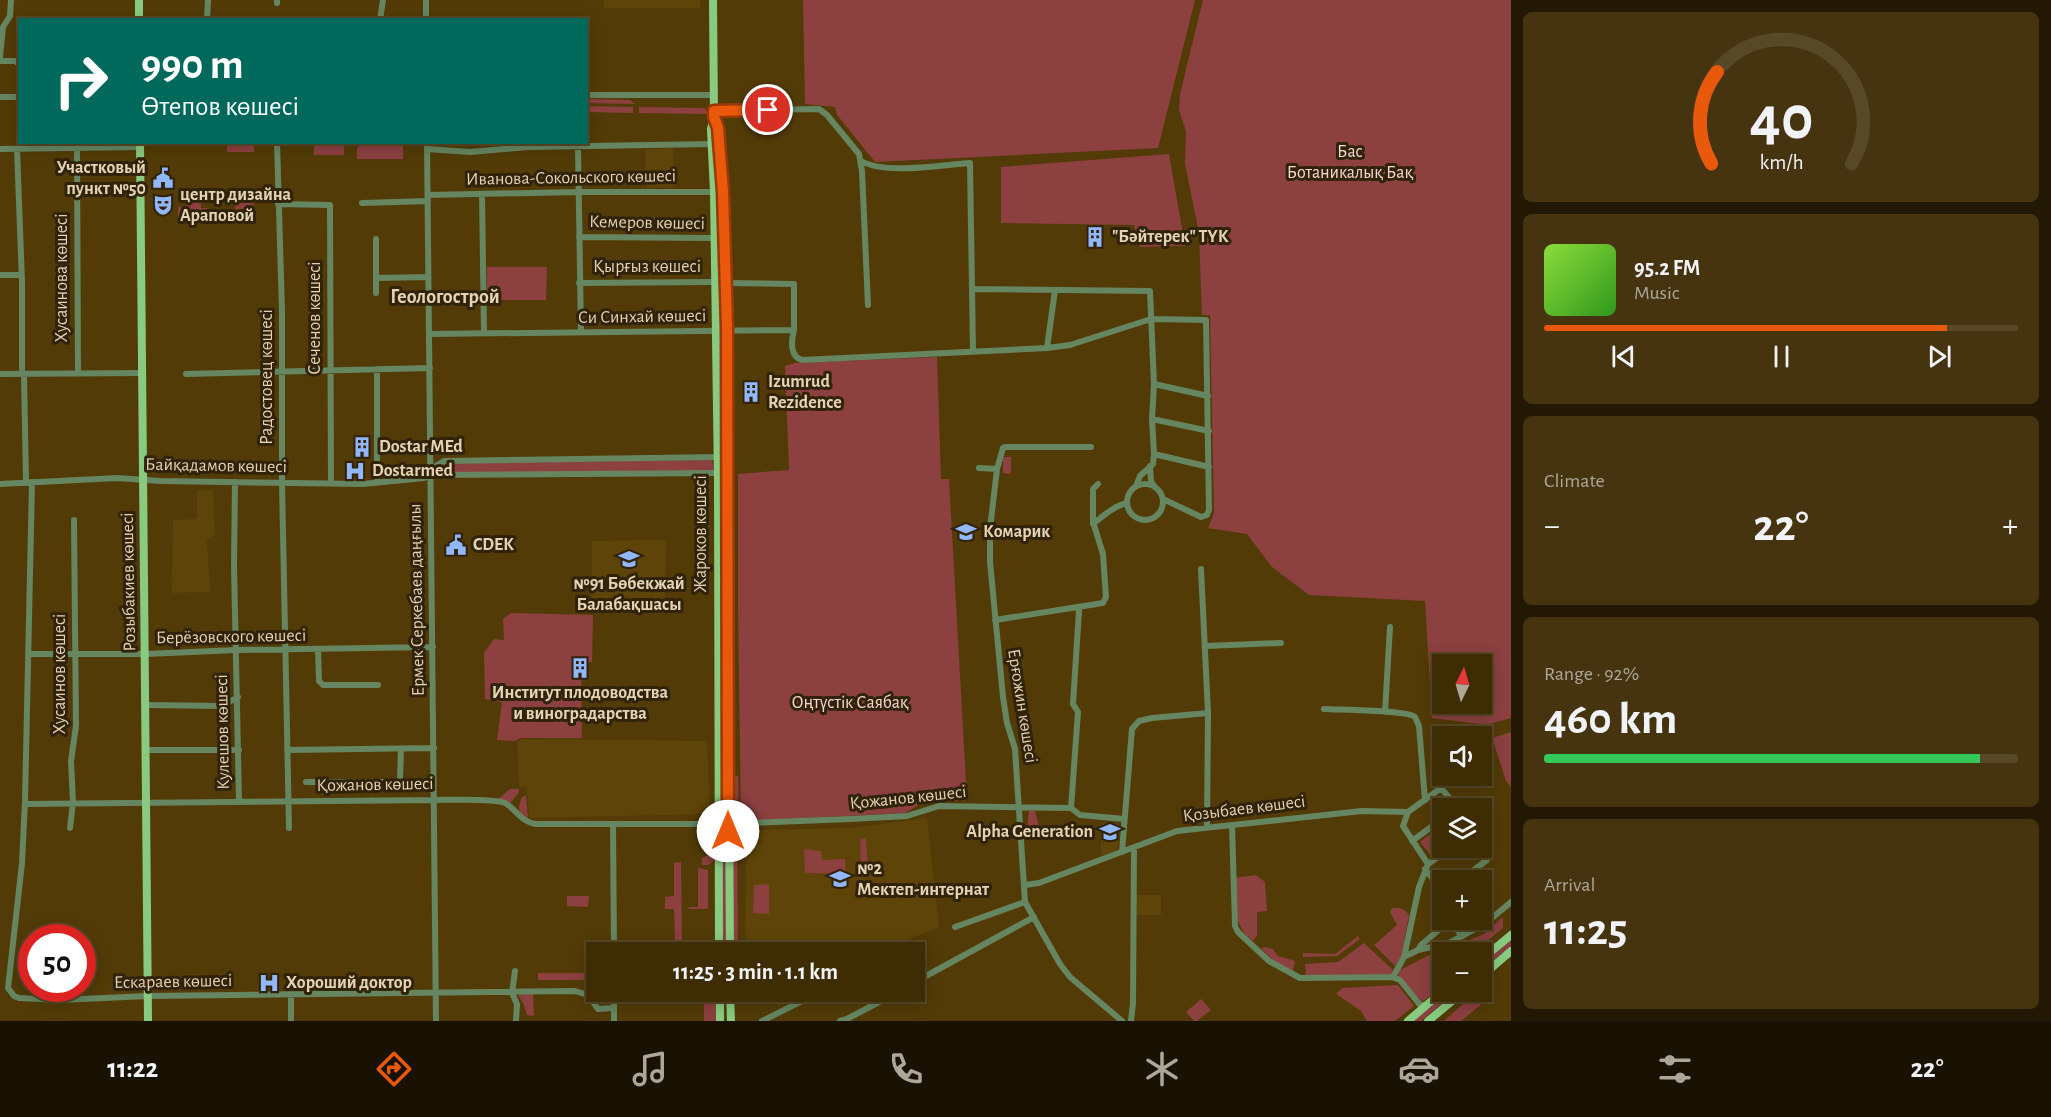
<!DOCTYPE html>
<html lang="en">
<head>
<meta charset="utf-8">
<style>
	body { margin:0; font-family:"Alegreya Sans",sans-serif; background:#45340f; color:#f1f3f6; height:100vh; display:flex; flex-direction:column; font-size:22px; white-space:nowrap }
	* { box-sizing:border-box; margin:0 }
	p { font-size:20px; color:#ada79a }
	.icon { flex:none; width:33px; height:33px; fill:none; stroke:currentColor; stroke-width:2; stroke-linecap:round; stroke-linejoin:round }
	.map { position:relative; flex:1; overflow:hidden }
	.details { display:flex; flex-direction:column; gap:12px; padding:12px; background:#221803; width:540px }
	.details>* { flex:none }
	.top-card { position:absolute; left:18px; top:18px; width:570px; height:126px; border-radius:0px; box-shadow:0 3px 15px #0003,0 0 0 2px #574827; background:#00695c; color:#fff; overflow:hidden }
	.needle { width:39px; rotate:5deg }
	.tools { position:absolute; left:1432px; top:654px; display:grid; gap:12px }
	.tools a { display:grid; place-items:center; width:60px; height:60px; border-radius:0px; background:#3e2c05; box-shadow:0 3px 15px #0003,0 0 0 2px #574827; font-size:30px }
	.speed { position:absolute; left:18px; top:924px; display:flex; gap:12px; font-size:30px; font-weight:700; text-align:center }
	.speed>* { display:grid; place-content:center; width:78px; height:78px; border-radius:50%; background:#3e2c05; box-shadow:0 3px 15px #0003,0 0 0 2px #574827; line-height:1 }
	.speed .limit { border:9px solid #d22; background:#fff; color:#111 }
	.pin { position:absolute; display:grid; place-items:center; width:51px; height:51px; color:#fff; margin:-26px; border:3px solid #fff; border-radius:50%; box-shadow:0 2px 6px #0007 }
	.me { position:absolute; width:66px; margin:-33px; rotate:0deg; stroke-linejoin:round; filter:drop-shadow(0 0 4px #0008) }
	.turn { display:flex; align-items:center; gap:21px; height:126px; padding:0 24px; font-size:27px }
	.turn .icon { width:78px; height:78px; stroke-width:2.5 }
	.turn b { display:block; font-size:42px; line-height:51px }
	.big { font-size:45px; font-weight:700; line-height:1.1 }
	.details .tile { flex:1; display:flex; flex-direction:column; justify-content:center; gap:9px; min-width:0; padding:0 21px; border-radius:9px; background:#45340f }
	.details .dial { align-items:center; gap:0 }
	.dial svg { height:156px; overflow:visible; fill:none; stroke:#574827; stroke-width:7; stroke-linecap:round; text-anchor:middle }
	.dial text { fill:#f1f3f6; stroke:none }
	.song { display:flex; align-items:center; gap:18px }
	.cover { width:72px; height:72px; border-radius:9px; background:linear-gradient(135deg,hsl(90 70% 55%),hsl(110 70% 35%)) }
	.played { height:6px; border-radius:3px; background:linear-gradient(90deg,#ea580c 85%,#574827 85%) }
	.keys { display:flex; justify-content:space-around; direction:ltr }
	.heat { display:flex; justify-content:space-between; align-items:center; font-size:33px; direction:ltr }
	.charge { height:9px; border-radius:4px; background:linear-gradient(90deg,#34c759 92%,#574827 0) }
	.trip { position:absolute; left:586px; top:942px; width:339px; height:60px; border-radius:0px; background:#3e2c05; box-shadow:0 3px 15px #0003,0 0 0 2px #574827; font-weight:700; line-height:60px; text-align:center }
	.dock { display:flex; height:96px; justify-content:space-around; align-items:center; background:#191202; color:#ada79a }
	.dock .icon { width:42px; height:42px }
	.dock .selected { color:#ea580c }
	.dock b { font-size:27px; color:#f1f3f6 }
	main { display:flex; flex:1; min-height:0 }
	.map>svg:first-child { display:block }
	.built { fill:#5e4408 }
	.green { fill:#8c4040; fill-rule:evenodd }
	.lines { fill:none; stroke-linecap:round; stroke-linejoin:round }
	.minor { stroke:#668662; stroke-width:6 }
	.major { stroke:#88cb80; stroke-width:8 }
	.route-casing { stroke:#983908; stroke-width:15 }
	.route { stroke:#ea580c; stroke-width:10 }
	.labels { text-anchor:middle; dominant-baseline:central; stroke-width:6; stroke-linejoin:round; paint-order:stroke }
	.park-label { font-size:18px; fill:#f6d6d4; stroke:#312309 }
	.poi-label { font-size:18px; font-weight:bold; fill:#e3d2b4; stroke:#312309; text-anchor:start }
	.street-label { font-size:18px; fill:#e3d2b4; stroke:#312309 }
	.neighbourhood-label { font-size:20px; font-weight:bold; fill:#e3d2b4; stroke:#312309 }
</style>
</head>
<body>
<main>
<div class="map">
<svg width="1511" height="1021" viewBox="0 0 1511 1021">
	<rect width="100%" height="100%" fill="#523b07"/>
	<!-- built -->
	<path class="built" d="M604,0H700V8H604Z
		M673,148L675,187L646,188L645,149Z
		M213,490L215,534L207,541L210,592L172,593L173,520L197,519V491Z
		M666,540L665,609H592V541Z
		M521,739L707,741L710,814L530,818L526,787H519L517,742Z
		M927,818L939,927L877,952H745L746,830L852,828Z
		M1101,823L1119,824L1118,851L1101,856Z
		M1136,895H1161V915H1135Z"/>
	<!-- green -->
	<path class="green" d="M803,0H1195L1158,148L875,162L837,115L835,107L805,104Z
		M1203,0H1511V718L1486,725L1432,718L1425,601L1309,595L1272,567L1247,534L1208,528L1214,513L1210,315H1202L1199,233L1185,164L1186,131L1179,110L1180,94ZM1443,664H1482V704H1443Z
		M151,16H193V19H151Z
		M587,99L630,100L635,104L587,103Z
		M587,106L633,107V113L587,112Z
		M639,107L705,108L708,114L639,113Z
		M227,143H254V152H227Z
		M314,143H344V155H314Z
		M717,143L723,328H718Z
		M362,144L403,145V159H357V148Z
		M1169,154L1185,246L1140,247L1134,225L1001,223V167Z
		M253,196L254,221L236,222L235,197Z
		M186,199H201V208H207V217L178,219V207H186Z
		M487,267H547L546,300H487Z
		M937,357L941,479H949L967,800L920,804L905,813L741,821L738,610V474L789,470L785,366L795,363Z
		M1003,457H1011V474L1003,473Z
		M712,460L714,472L433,473L441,463Z
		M724,585L727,810H721V586Z
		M511,613L593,615L592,662L581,663L582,738H520L515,741L497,740L502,702L485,699L484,653L494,639L504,640L503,619Z
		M1511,732V787L1506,781L1492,738Z
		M738,775L739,822L733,820L731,780Z
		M510,789H519L518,794L510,803L498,799Z
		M526,795L528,818C517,813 518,807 522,797Z
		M1035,810C1036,818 1040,825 1040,833L1032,830L1029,839L1026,837L1029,811Z
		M1102,824L1114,825L1113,838H1102Z
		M713,828L715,860L708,865H702V858L708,855V850H705L704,847Z
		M732,832H737L738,952H732Z
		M1429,835L1440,850L1431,856L1420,842Z
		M718,838H728L730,952H719Z
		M866,838L868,873H867L861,871L860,839Z
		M804,849L821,851L822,860L845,859L846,874L805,873Z
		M681,862L682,940H675L674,909H665V897L674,896V863Z
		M698,868L708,870V909H688L689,907H698Z
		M1256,875L1265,882L1267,911L1257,912V936L1253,941C1232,926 1235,901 1234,878Z
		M769,884V914L753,913L754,885Z
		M567,896H589L588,907L567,906Z
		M1392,908C1399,907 1405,909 1409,915L1401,957L1395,966L1374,945L1397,925L1390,912Z
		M1503,917V928L1474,952H1457L1458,944L1464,939L1467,941L1484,934Z
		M1358,936L1360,939L1337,956L1303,957V953L1335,954Z
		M1511,939V946L1482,970V963Z
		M1364,943L1393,970L1391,975H1306L1305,964L1338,962Z
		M1265,947L1273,949L1278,956L1295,961L1293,971L1277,964L1261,948Z
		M1443,948L1447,952H1443V985L1422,1002L1398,977L1400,970Z
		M538,973H597V980H538Z
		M1398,985L1414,1006L1395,1021H1367L1361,1011L1336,994L1342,988Z
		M704,992H716L717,1021H704Z
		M1448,992H1456L1421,1021H1413Z
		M1475,993L1483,1003L1461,1021H1444Z
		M533,994L534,1016L527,1015L524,1005L518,995Z
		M1201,999L1211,1010L1197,1021H1194L1186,1012Z"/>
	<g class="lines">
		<!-- minor -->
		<path class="minor" d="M277,0V3
			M426,0V20
			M207,20L208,0
			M380,20L383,0
			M0,57L3,27L10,16L11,0
			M0,61H15L20,65
			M586,95H714
			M0,97H20
			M714,111L819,109L827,115L859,154L862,171L868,305
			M277,142L282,311V483L289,828
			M427,142L436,1021
			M578,147L581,332
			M77,148L78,372
			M0,149L140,147
			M17,149L22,282V374
			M427,149L470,152L528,147L711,144
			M861,161C886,175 940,165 970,163L973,351
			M482,194L484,333
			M428,195L578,192H714
			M362,203L428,201
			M278,204L330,205L331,483
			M579,237L715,238
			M376,239V293
			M0,275H21
			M376,278L428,277
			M579,283L715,282
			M726,283L794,284V330
			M973,289L1150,291L1154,384L1152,419L1154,454L1153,464L1140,476L1136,486
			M429,334L794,330C791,341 790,357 802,360L1047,348L1070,345L1151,319L1206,320L1209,510L1207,515L1201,517L1163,499
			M1047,348L1055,290
			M0,374L143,373
			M24,374L26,482
			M186,374L430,368
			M1154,384L1208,396
			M1152,419L1209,431
			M1091,447H1005L1003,448L997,469L990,529V562L1003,697L1007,723L1015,749L1025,902L1060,964L1070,977L1122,1021
			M1154,454L1209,467
			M1150,466L1151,481L1154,486
			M979,468L997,469
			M431,475L437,465L444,461L720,457
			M377,478V369
			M32,482L25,801L22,863L8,988L14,996L19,998L60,1000L148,996L575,991L588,995L598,1009L614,1008
			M235,482L234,566L239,801
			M0,484L117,478L160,481L363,484L424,478L431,475L721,473
			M1127 502a18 18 0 1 1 36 0a18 18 0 1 1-36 0Z
			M1093,524C1103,516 1114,506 1127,503
			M1201,569L1208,713L1207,827
			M995,620L1103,603L1106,597L1103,554L1093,522V489L1098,484
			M1206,646L1281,643
			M318,649L319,681L323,685H378
			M29,654H146L237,650L433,647
			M146,705L222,706L238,697
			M1324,709C1339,710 1407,710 1415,717C1416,719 1418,724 1419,726L1425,800
			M1385,712L1390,627
			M147,750H239
			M287,750L434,748
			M306,782H398L400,780L401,749
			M25,804L434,800C449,800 494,798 505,803C517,810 520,821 535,824H728L850,819L907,816L939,806L1071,808L1080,815L1124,819
			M1071,808L1078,712L1073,704L1079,611
			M613,824L614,952
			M1232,825L1235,926L1238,932L1269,961L1300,978L1392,977L1400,980L1420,1005H1426
			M70,828L73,802L71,761L76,726L74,520
			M1412,841L1438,822L1443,825
			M1122,852L1132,729L1139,721L1152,718L1208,713
			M1428,864L1450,848
			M1425,869L1443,891
			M1461,880L1487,860L1490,850L1482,839
			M1025,885L1039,883L1177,831L1362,811L1408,812L1441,788L1458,808
			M955,927L1025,902
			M1418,950L1421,945L1448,922H1453L1461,936
			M1404,957L1419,887L1428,864L1403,826L1408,812
			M515,971L512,993L517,1004L516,1021
			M1393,977L1404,957L1418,950L1449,943L1486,923L1511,902
			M915,982L1034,917
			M614,992V1021
			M291,995V1021
			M762,1021L820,992
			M840,1021L847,1019L898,992
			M1131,1021L1133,1003L1134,848"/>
		<!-- major -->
		<path class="major" d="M139,0V20
			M713,0L714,117L711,129L714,192L718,481L719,952
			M714,117L718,128L725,237L730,952
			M140,142L148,1021
			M1482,959L1511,935
			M1482,976L1511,951
			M720,992V1021
			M730,992L731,1021
			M1408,1021L1443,991
			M1428,1021L1463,992"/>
	</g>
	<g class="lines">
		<!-- route casing -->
		<g class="route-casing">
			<path id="route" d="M728,831L727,326L723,192L718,128L714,117V111L768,110"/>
		</g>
		<!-- route -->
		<use href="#route" class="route"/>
	</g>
	<!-- icons -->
	<defs>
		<g id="civic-bare" transform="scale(1.62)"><path d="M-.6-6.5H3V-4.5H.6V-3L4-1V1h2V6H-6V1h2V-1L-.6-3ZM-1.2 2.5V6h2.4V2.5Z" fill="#91b8fd" stroke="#312309" stroke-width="2.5" paint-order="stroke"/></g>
		<g id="theatre-bare" transform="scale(1.62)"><path d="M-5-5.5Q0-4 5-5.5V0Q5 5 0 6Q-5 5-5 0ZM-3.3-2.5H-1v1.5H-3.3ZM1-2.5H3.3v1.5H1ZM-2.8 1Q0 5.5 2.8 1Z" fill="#91b8fd" stroke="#312309" stroke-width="2.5" paint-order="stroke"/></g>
		<g id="building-bare" transform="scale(1.62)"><path d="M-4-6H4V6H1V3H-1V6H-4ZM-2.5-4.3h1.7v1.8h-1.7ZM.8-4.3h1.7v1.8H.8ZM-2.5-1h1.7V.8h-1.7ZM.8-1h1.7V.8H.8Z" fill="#91b8fd" stroke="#312309" stroke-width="2.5" paint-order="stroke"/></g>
		<g id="hospital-bare" transform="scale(1.62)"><path d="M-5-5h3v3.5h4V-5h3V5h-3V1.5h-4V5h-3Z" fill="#91b8fd" stroke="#312309" stroke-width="2.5" paint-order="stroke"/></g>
		<g id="school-bare" transform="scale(1.62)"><path d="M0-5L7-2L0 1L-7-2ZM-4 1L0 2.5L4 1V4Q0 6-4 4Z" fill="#91b8fd" stroke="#312309" stroke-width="2.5" paint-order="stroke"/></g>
	</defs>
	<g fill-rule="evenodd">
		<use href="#civic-bare" x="163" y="178"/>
		<use href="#theatre-bare" x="163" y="205"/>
		<use href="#building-bare" x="1095" y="237"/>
		<use href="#building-bare" x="751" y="392"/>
		<use href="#building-bare" x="362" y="447"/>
		<use href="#hospital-bare" x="355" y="471"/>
		<use href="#school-bare" x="966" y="532"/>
		<use href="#civic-bare" x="456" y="545"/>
		<use href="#school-bare" x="629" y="559"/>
		<use href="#building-bare" x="580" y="668"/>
		<use href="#school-bare" x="1110" y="832"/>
		<use href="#school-bare" x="840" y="879"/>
		<use href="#hospital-bare" x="269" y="983"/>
	</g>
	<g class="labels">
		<!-- park labels -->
		<g class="park-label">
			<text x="1350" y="152">Бас<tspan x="1350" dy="21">Ботаникалық Бақ</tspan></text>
			<text x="850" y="703">Оңтүстік Саябақ</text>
		</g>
		<!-- poi labels -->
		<g class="poi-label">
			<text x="146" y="168" text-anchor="end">Участковый<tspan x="146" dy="21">пункт №50</tspan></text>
			<text x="180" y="195">центр дизайна<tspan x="180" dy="21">Араповой</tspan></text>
			<text x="1112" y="237">"Бәйтерек" ТҮК</text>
			<text x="768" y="382">Izumrud<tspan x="768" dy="21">Rezidence</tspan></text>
			<text x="379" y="447">Dostar MEd</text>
			<text x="372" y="471">Dostarmed</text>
			<text x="983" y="532">Комарик</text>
			<text x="473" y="545">CDEK</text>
			<text x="629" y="584" text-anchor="middle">№91 Бөбекжай<tspan x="629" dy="21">Балабақшасы</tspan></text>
			<text x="580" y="693" text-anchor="middle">Институт плодоводства<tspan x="580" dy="21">и виноградарства</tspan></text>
			<text x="1093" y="832" text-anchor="end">Alpha Generation</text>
			<text x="857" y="869">№2<tspan x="857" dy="21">Мектеп-интернат</tspan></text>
			<text x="286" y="983">Хороший доктор</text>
		</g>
		<!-- street labels -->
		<g class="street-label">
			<text transform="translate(571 178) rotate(-1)">Иванова-Сокольского көшесі</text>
			<text transform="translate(647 223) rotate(1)">Кемеров көшесі</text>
			<text x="647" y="267">Қырғыз көшесі</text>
			<text transform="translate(62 278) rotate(-90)">Хусаинова көшесі</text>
			<text transform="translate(642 317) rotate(-1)">Си Синхай көшесі</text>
			<text transform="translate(315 318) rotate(-90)">Сеченов көшесі</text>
			<text transform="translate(267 377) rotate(-90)">Радостовец көшесі</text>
			<text transform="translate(216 466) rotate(1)">Байқадамов көшесі</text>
			<text transform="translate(701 534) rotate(-90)">Жароков көшесі</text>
			<text transform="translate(129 582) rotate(-91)">Розыбакиев көшесі</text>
			<text transform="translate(417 600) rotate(-91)">Ермек Серкебаев даңғылы</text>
			<text transform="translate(231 637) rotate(-1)">Берёзовского көшесі</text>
			<text transform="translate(60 674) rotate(-90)">Хусаинов көшесі</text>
			<text transform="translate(1022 706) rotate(81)">Ерғожин көшесі</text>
			<text transform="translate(223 732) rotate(-91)">Кулешов көшесі</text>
			<text transform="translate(375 785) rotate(-1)">Қожанов көшесі</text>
			<text transform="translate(908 798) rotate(-6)">Қожанов көшесі</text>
			<text transform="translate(1244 809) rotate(-7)">Қозыбаев көшесі</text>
			<text transform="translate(173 982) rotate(-1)">Ескараев көшесі</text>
		</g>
		<!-- neighbourhood labels -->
		<g class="neighbourhood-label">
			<text x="445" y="297">Геологострой</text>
		</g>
	</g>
</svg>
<div class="tools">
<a><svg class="needle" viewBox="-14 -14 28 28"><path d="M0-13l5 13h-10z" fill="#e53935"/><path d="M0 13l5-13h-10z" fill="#ada79a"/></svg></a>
<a><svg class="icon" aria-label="sound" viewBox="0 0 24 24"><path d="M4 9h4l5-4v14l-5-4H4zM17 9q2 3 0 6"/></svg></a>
<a><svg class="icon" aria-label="layers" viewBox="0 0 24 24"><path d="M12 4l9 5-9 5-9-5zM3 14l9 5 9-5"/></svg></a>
<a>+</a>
<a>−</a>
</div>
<div class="speed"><div class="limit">50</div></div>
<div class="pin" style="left:768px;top:110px;background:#d93025"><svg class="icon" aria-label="arrive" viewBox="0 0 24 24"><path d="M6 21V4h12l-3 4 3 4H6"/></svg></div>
<svg class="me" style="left:728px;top:831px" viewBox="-20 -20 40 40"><circle r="19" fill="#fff"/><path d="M0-13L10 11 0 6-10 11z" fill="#ea580c"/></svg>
<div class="trip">11:25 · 3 min · 1.1 km</div>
<div class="top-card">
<div class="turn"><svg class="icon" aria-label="right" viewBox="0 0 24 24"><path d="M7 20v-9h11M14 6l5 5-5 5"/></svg><div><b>990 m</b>Өтепов көшесі</div></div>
</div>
</div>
<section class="details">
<div class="tile dial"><svg viewBox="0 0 100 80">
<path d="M14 69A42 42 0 1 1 86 69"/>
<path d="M14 69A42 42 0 0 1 17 22" stroke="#ea580c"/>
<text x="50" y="56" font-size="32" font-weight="700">40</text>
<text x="50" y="72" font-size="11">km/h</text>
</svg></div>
<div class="tile">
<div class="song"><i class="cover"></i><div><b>95.2 FM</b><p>Music</p></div></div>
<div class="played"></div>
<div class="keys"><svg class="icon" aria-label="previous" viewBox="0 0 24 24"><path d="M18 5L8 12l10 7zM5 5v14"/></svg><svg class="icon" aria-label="pause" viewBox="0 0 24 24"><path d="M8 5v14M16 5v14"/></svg><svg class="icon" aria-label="next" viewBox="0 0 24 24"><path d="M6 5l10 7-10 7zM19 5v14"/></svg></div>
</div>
<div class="tile"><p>Climate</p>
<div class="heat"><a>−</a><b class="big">22°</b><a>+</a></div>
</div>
<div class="tile"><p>Range · 92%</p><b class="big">460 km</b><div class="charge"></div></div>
<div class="tile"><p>Arrival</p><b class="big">11:25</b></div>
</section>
</main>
<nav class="dock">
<b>11:22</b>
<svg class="icon selected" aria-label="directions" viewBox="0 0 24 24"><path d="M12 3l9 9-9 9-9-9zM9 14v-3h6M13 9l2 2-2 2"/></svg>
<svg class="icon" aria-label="music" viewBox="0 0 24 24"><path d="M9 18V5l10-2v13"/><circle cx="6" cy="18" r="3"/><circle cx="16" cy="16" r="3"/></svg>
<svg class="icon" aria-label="phone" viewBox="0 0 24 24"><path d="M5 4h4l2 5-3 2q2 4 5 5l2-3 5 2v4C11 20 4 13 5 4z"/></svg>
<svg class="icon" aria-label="climate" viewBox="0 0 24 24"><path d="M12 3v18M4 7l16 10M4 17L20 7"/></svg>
<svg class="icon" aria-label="car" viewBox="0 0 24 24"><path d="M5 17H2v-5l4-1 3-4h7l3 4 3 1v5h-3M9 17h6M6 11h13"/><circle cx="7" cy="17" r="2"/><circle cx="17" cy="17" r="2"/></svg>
<svg class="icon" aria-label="filters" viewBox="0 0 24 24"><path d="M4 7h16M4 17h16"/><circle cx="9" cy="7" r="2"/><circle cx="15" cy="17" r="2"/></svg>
<b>22°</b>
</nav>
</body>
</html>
